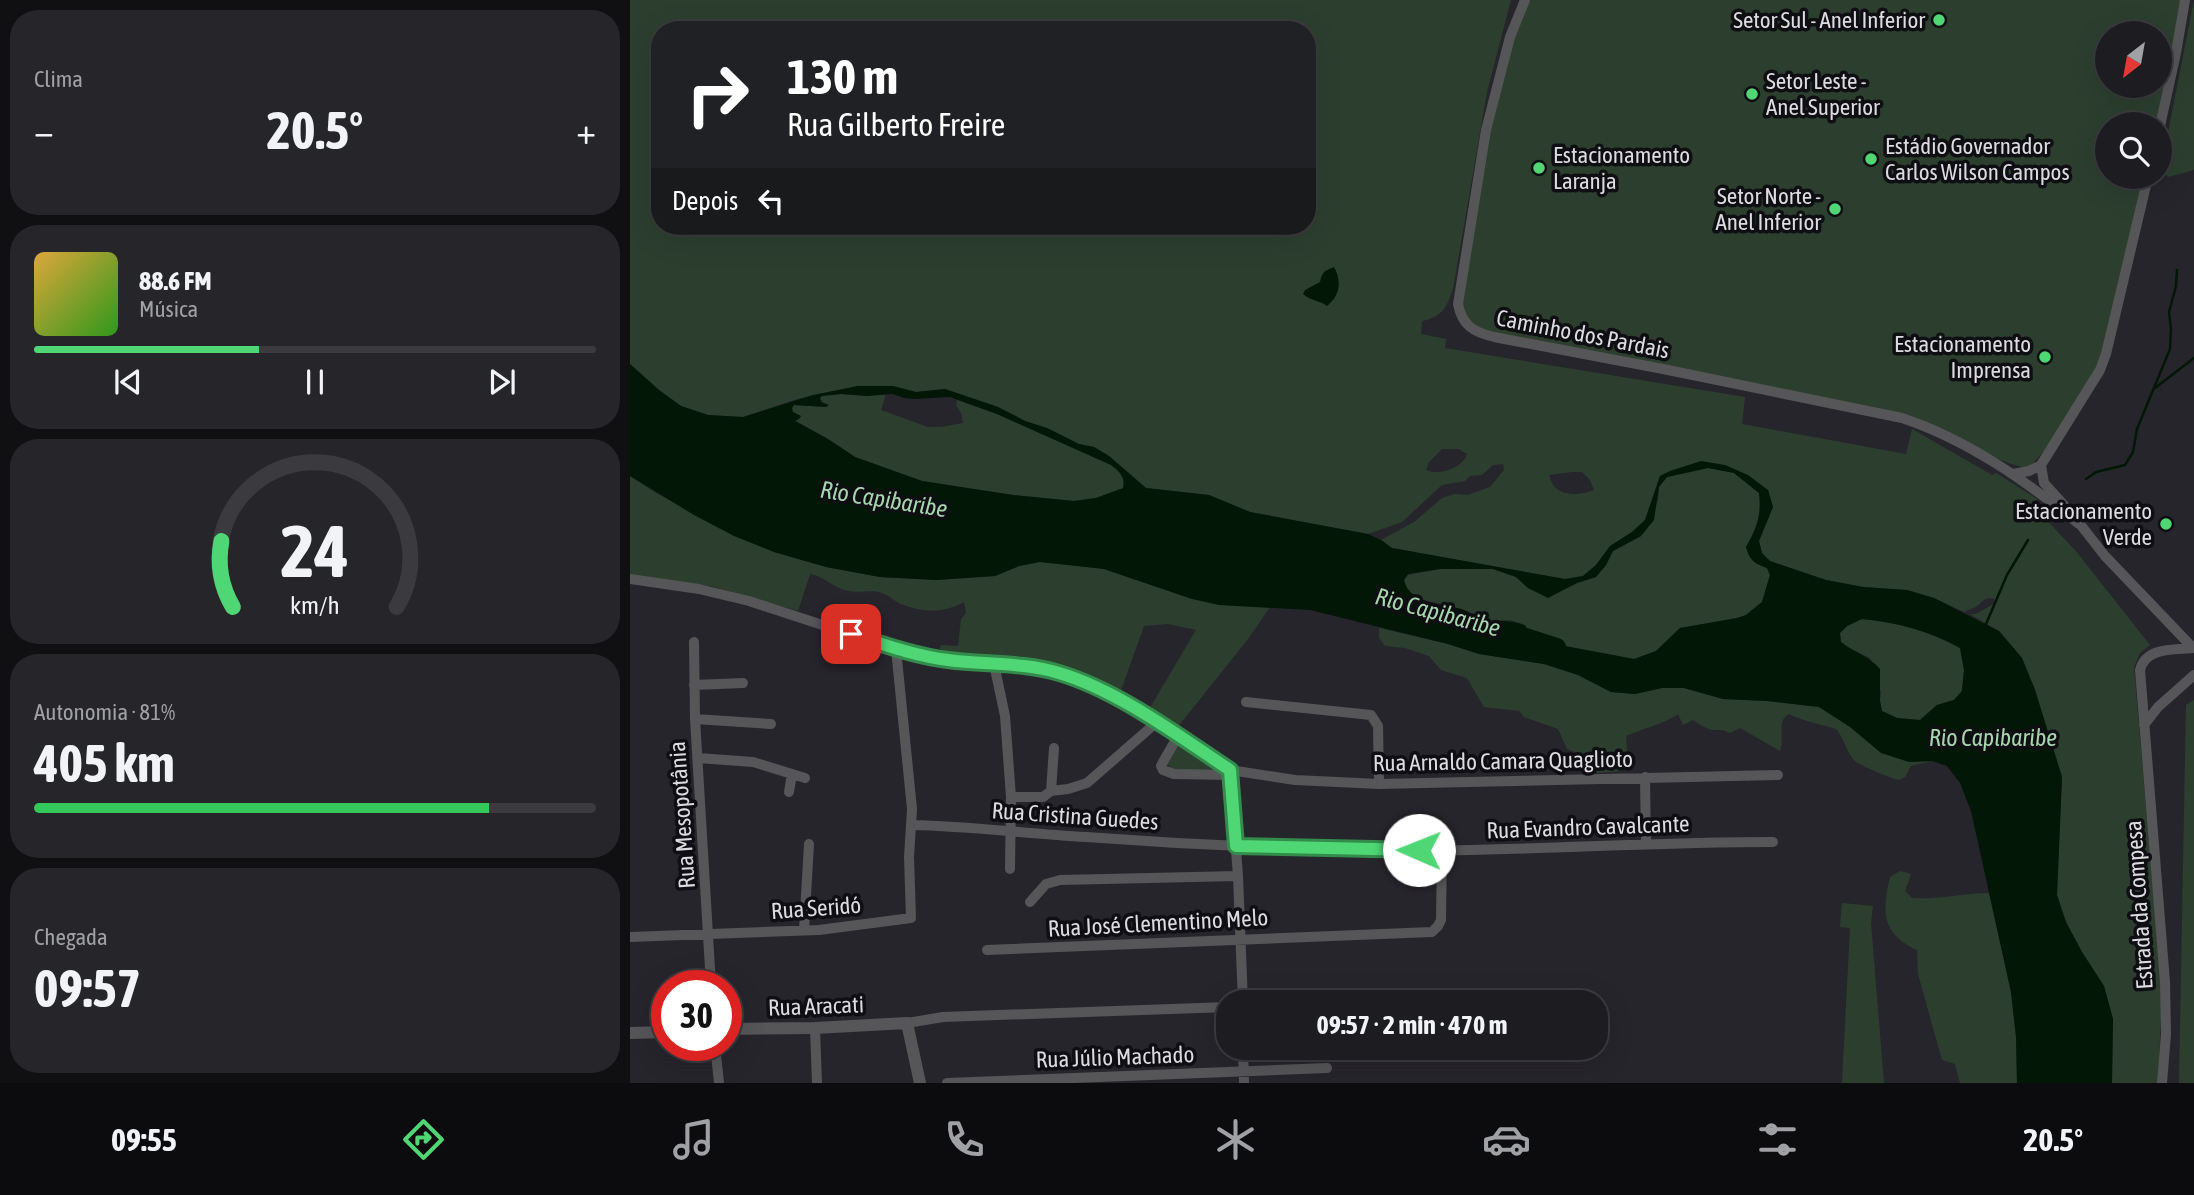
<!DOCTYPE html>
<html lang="pt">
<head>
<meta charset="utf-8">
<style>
	body { margin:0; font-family:"Asap Condensed",sans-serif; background:#25252a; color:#f1f3f6; height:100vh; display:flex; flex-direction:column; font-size:26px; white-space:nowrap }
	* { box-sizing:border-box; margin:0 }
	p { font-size:23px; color:#a0a1a5 }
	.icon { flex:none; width:38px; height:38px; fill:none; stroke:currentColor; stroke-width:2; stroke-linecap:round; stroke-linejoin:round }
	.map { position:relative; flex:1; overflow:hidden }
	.details { display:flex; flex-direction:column; gap:10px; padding:10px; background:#100f12; width:630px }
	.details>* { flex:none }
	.hud { position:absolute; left:21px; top:21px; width:665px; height:214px; border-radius:28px; box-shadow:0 7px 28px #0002,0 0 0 2px #3b3a3f; background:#202124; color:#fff; overflow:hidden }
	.needle { width:46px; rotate:211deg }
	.buttons { position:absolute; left:1465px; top:21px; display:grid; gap:14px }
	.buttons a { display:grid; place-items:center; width:77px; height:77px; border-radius:50%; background:#1d1c21; box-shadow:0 7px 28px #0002,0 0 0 2px #3b3a3f; font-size:35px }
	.speed { position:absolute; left:21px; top:970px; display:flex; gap:14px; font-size:35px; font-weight:700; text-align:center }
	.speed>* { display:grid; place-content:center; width:91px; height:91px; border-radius:50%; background:#1d1c21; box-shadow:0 7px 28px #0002,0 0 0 2px #3b3a3f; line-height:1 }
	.speed .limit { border:10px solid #d22; background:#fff; color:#111 }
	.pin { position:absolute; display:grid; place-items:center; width:60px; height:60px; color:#fff; margin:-30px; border-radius:14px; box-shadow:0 4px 10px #0006 }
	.me { position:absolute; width:77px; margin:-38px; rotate:271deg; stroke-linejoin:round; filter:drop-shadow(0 0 5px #0008) }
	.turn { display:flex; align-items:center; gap:24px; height:147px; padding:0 21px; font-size:32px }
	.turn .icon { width:91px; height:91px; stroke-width:2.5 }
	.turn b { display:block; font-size:49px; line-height:60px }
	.then { display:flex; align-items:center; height:66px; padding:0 21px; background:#0003; gap:14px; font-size:26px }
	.big { font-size:52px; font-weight:700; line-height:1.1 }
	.details .widget { flex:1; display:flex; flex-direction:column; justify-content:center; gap:10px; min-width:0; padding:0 24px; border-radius:28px; background:#25252a }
	.details .dial { align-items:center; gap:0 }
	.dial svg { height:182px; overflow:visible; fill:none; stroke:#3b3a3f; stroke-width:7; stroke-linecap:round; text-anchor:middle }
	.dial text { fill:#f1f3f6; stroke:none }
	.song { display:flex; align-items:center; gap:21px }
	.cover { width:84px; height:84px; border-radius:10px; background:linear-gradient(135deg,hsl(40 70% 55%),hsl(110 70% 35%)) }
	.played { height:7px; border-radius:4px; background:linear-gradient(90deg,#4fd675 40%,#3b3a3f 40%) }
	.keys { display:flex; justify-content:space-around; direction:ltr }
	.heat { display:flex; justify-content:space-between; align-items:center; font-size:38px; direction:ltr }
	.charge { height:10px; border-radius:5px; background:linear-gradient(90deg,#34c759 81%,#3b3a3f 0) }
	.trip { position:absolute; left:586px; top:990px; width:392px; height:70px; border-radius:28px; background:#1d1c21; box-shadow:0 7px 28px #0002,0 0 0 2px #3b3a3f; font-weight:700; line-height:70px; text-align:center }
	.dock { display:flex; height:112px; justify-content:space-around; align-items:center; background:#0c0b0d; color:#a0a1a5 }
	.dock .icon { width:49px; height:49px }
	.dock .selected { color:#4fd675 }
	.dock b { font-size:32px; color:#f1f3f6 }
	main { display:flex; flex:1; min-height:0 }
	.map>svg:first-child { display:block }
	.green { fill:#2c3f2f; fill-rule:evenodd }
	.water { fill:#021706; fill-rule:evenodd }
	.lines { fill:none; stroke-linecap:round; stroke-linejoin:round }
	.stream { stroke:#021706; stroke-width:2.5 }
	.river { stroke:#021706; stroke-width:18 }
	.minor { stroke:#565558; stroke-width:10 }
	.tertiary { stroke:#565558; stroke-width:12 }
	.route-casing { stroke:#338b4c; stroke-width:18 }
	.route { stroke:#4fd675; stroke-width:12 }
	.poi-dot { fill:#4fd675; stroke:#0f0e12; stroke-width:2.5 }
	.labels { text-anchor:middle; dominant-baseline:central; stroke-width:7; stroke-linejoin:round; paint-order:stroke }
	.poi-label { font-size:23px; fill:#dcdbe0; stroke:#0f0e12; text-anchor:end }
	.street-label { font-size:23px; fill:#dcdbe0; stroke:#0f0e12 }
	.water-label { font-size:24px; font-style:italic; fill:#a6d6ae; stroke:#0f0e12 }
</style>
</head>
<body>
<main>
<section class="details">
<div class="widget"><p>Clima</p>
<div class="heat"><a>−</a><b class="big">20.5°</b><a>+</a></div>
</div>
<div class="widget">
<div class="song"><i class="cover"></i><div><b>88.6 FM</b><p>Música</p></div></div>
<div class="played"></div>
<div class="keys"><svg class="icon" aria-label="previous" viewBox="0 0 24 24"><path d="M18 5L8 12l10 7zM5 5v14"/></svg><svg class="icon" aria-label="pause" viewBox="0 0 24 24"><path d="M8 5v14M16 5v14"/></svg><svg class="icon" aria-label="next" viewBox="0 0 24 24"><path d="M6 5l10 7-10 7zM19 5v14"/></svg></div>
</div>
<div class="widget dial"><svg viewBox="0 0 100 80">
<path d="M14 69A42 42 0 1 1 86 69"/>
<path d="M14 69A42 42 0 0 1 9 40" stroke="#4fd675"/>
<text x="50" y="56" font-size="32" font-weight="700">24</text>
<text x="50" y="72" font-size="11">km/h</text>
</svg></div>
<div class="widget"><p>Autonomia · 81%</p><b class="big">405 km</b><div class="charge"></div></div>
<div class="widget"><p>Chegada</p><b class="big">09:57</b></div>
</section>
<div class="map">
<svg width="1564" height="1083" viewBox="0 0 1564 1083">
	<rect width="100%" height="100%" fill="#27252c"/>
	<!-- green -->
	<path class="green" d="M0,0H881L857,92L823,289C817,307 812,317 792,321L791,334L816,339L815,348L1115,397L1112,424L1276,454L1282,429L1362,475L1366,473L1407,499L1406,509L1445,550L1520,645L1510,653L1504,667L1532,998L1528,1083H1482L1483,1019L1474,986L1452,952L1436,922L1427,895L1432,777L1405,690L1392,658L1369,631L1340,614H1346L1367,602L1363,598C1353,598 1353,601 1347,606C1344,608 1338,610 1334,612L1304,598L1277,590L1233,587L1196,580L1140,561L1132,553L1129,541L1143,507L1138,490L1095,465L1030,476L1015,520L1002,532L980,546L966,565L953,576L935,579L762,548L751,540L784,522L812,498L824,494L838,495L860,487L874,470L873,464L863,465L852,475L840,476L835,481L812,485L772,522L738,534L620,512L579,495L516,488L479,456L464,447L449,444L417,428L395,421L368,407L315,389L285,392L263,386H228L167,399L113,417L78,415L51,406L29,390L0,364ZM30,30H677V226H30ZM812,449H829L837,454C833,468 809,476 796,470L799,462ZM942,472H952L960,480L964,490C954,495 932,497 924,486C922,484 920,477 919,475Z
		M895,0H1555L1530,124H1477V177H1518L1476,354L1426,437L1399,468C1370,464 1349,447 1323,434C1312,428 1299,424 1287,419L864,337L830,314L856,130ZM1477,33H1530V86H1477Z
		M1564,0V170L1538,177L1531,168Z
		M211,394L237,396L256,394L251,410L298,427H311L333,423L331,413L326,405L327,400L367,414L481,465C490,471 496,477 493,489L466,498L444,501L383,495L292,481L225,457L198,439L164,420L161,408L164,405L196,407L190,398L192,396Z
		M1078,468L1104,473L1129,493C1131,515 1127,528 1116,547L1127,564L1137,568L1140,575L1132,602L1116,615L1107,618L1050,628L1026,651L1004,659L935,646L923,640L903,641L896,637V626L880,620L856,621L832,609L789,599L775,587L774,580L778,575L810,569H863L886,577L898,588L918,597L947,583L966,577L976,565L983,551L1011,536L1028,500L1029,487L1037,477Z
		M0,476L26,493L144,552L196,567L250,577L306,580L365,576L389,566L410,562L441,565L474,569L562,599L640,607L618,639L547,728L518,711L566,630L538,624L514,626L489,696L424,666L392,660L308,654L311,645L328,646L331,619L336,613L334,602C314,613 293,613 271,604C264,601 259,595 252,593C241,589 226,594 214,590C202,586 193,576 180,574L168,611L81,586L0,575Z
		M1232,619C1266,622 1300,631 1330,648L1334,670L1332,691L1324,700L1307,705L1290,720L1267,718L1252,711L1250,701L1251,692L1240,658L1219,648L1211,642L1210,633L1217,626Z
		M749,628L818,644L849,654L914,664L948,675L981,692L1005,694L1032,688H1054L1093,699L1137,701L1189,707L1279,762L1302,761L1281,766L1275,777L1269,780C1262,779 1226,764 1223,759C1216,750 1214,738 1206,729C1190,724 1173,721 1159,714C1146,720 1155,739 1150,751L1110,728L1100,733C1093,729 1091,730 1084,730C1076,729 1069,724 1063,720L1053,725L1048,714C1037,723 1011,729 996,736L997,752L992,771L967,773L962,758L937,749L928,729L894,717L889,711L854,707L837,678L811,670L799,656L775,648L755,646L749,638Z
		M1564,700V1083H1549L1556,705Z
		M551,741L596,770H544L537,764Z
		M1270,871L1281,874L1275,891L1282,898C1308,900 1333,893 1359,893L1381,992L1386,1037L1387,1083H1330L1325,1064L1312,1060L1288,974L1287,950C1251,933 1252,912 1260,877Z
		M1212,903L1243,906L1241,923L1254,1083H1212L1220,928L1210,927Z"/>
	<!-- water -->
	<path class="water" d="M704,267C712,281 710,296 697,306C689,300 681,301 673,294L675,290L690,282C692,272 694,271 704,267Z
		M0,364L29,390L51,406L78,415L113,417L183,395L228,386H263L286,392L315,389L368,407L395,421L417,428L449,444L464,447L479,456L516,488L579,495L620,512L738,534L751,540L762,548L935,579L953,576L966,565L980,546L1002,532L1015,520L1030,476L1040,471L1071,461L1095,465L1118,475L1138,490L1143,507L1129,541L1132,553L1140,561L1196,580L1233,587L1277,590L1304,598L1369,631L1392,658L1405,690L1432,777L1427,895L1436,922L1452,952L1474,986L1483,1019L1482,1083H1387L1386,1037L1381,992L1341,811L1330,783L1317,766L1302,761L1279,762L1251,753L1220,727L1189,707L1137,701L1093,699L1054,688H1032L1005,694L981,692L948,675L914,664L849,654L818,644L680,610L589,605L562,599L474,569L410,562L389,566L365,576L306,580L250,577L196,567L144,552L104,536L64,515L0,476ZM211,394L237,396L263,394L274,398L284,399L320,397L367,414L481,465C489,471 496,477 493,488L466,498L444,501L383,495L292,481L225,457L198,439L165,421L169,419L171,416L163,412L162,408L164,405L196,407L199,405L191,402L190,398L192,396ZM1078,468L1104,473L1129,493C1132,515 1127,528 1116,547C1119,560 1125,564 1137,568L1140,575L1132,602L1116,615L1107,618L1050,628L1026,651L1004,659L935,646L923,640L912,638L903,641L896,637V626C882,619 872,623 858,621C850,620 842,613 834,610C814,603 780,606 774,580L778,574L810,569H863L886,577L898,588L918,598L947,583L966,577L976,565L983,551L1011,536L1024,520L1029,487L1037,477ZM1232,619C1266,622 1300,631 1330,648L1334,670L1332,691L1324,700L1307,705L1290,720L1267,718L1252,711L1250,701V669C1238,655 1225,653 1211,642L1210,633L1217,626Z"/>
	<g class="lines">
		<!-- stream -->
		<path class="stream" d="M1525,388L1564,358
			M1456,479L1466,472L1495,465L1503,452L1507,429L1540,349L1541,329L1539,312L1546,286L1547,270
			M1356,624L1377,575L1398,540"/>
		<!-- river -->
		<path class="river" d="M874,630L927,647"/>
		<!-- minor -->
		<path class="minor" d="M895,0L880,37L856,130L828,304C832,325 843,332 864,337L1033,369L1272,418C1338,440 1396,481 1449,524
			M1530,126L1546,53L1555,0
			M1411,465L1414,483L1434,505
			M1383,474L1399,471L1411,465L1470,370L1476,354L1518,177
			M1446,519L1475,556L1563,648
			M0,579L69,589L119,601L266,649L296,656L328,661L391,665L426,672L459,685L501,706L600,770L665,780L749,784L1148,775
			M64,642L65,719L81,985
			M364,664L375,716L381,797L380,869
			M64,685L113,683
			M616,702L741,715L748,726L749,784
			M65,719L141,724
			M1514,725L1528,707L1564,675
			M548,736L533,762L531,766L533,770L544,774L600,775
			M68,758L123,762L175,778
			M600,770L608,876L613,1003
			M1015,777L1016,844
			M421,791L424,748
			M159,792L162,774
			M381,797H413L421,791L438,789L457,783L527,722
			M282,825C340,826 398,834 456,837C535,843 614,847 693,849C843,855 993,842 1143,842
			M400,902L416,884L430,880L608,876
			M174,930L179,844
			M0,937L189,930L281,918L279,857L282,809L266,649
			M357,950L802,932L808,926L811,920L812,851
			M677,1003L828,995
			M277,1023L313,1017L598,1007
			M185,1028L187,1083
			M85,1045L89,1083
			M613,1048L614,1083
			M317,1083L697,1068
			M1532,1083L1536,1034L1535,982L1510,670C1516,647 1543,650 1563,648"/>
		<!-- tertiary -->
		<path class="tertiary" d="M96,1029L185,1028L277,1023L290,1083
			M0,1033L37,1032"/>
	</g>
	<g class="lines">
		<!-- route casing -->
		<g class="route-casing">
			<path id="route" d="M221,634C252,644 285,656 318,660C355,665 393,662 429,673C487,690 549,736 600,770L606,846L789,850"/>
		</g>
		<!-- route -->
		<use href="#route" class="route"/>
	</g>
	<!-- markers -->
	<g class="poi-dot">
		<circle cx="1309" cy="20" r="7"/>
		<circle cx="1122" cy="94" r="7"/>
		<circle cx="1241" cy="159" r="7"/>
		<circle cx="909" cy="168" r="7"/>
		<circle cx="1205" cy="209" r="7"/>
		<circle cx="1415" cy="357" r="7"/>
		<circle cx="1536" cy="524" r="7"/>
	</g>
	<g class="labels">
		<!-- poi labels -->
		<g class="poi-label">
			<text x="1295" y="20">Setor Sul - Anel Inferior</text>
			<text x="1136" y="81" text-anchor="start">Setor Leste -<tspan x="1136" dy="26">Anel Superior</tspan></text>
			<text x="1255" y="146" text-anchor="start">Estádio Governador<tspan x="1255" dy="26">Carlos Wilson Campos</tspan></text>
			<text x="923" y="155" text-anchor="start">Estacionamento<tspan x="923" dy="26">Laranja</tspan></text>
			<text x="1191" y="196">Setor Norte -<tspan x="1191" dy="26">Anel Inferior</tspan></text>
			<text x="1401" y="344">Estacionamento<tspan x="1401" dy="26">Imprensa</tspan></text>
			<text x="1522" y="511">Estacionamento<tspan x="1522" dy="26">Verde</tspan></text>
		</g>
		<!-- street labels -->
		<g class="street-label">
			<text transform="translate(953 334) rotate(11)">Caminho dos Pardais</text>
			<text transform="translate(873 761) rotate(-1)">Rua Arnaldo Camara Quaglioto</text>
			<text transform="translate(52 815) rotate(-94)">Rua Mesopotânia</text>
			<text transform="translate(445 816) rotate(4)">Rua Cristina Guedes</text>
			<text transform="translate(958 827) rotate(-2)">Rua Evandro Cavalcante</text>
			<text transform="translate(1509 905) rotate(-94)">Estrada da Compesa</text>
			<text transform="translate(186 908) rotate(-4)">Rua Seridó</text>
			<text transform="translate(528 923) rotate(-3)">Rua José Clementino Melo</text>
			<text transform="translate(186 1006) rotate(-2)">Rua Aracati</text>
			<text transform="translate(485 1057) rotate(-2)">Rua Júlio Machado</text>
		</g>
		<!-- water labels -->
		<g class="water-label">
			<text transform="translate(254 499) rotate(9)">Rio Capibaribe</text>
			<text transform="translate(808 612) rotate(15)">Rio Capibaribe</text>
			<text x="1363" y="737">Rio Capibaribe</text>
		</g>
	</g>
</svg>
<div class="buttons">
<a><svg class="needle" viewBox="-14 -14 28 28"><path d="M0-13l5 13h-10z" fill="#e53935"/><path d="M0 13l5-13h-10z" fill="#a0a1a5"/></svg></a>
<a><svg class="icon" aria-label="search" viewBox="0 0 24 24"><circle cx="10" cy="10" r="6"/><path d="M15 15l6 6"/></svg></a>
</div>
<div class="speed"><div class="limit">30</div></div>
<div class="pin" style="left:221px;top:634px;background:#d93025"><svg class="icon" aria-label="arrive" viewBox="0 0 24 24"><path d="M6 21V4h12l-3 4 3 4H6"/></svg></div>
<svg class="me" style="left:789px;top:850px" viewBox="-20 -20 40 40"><circle r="19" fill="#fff"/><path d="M0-13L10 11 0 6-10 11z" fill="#4fd675"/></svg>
<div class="trip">09:57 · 2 min · 470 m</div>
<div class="hud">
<div class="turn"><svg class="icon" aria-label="right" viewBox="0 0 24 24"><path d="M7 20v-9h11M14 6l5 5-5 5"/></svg><div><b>130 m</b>Rua Gilberto Freire</div></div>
<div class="then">Depois<svg class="icon" aria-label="left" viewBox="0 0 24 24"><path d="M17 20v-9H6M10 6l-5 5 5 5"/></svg></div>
</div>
</div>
</main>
<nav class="dock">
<b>09:55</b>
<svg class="icon selected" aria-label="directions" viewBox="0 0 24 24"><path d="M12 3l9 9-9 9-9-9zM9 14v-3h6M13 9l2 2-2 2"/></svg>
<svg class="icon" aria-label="music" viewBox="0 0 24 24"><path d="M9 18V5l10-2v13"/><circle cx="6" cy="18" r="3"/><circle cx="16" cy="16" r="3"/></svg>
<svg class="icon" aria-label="phone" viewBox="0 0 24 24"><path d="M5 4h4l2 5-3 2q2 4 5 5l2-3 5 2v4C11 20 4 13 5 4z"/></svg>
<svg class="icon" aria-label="climate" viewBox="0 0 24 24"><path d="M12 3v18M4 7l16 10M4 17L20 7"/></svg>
<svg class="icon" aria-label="car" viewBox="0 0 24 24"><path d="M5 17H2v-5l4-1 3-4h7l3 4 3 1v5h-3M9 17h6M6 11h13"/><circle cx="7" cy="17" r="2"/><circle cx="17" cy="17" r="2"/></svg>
<svg class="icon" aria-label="filters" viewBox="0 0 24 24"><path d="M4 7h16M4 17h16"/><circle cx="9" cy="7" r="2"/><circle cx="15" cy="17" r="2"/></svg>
<b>20.5°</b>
</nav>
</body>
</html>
